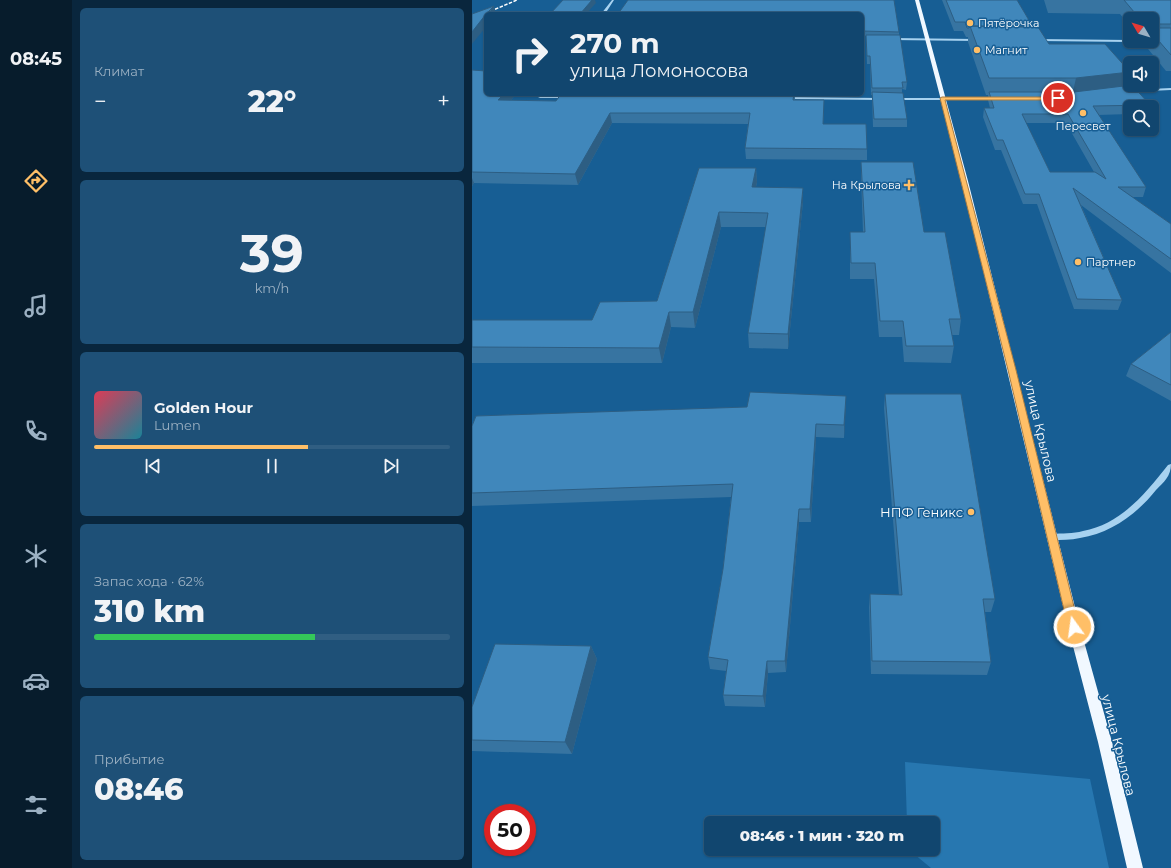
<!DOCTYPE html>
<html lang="ru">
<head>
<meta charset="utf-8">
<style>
	body { margin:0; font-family:Montserrat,sans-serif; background:#1e5077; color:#f1f3f6; height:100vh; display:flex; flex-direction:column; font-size:15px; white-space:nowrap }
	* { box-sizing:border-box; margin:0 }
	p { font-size:13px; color:#9cb1c3 }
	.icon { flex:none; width:22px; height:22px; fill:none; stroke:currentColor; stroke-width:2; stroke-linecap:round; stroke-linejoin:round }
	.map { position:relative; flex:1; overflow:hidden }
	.drawer { display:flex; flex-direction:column; gap:8px; padding:8px; background:#09263d; width:400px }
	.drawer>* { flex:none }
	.hud { position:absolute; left:12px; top:12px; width:380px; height:84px; border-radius:6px; box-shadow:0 1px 3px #0004,0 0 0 1px #305e82; background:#11466f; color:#f1f3f6; overflow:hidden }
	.needle { width:26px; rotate:308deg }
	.tools { position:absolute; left:651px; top:12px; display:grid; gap:8px }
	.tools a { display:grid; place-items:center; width:36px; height:36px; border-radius:6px; background:#11466f; box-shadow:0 1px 3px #0004,0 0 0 1px #305e82; font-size:20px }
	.speed { position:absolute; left:12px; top:804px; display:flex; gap:8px; font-size:20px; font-weight:700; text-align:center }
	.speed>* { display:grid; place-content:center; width:52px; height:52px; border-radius:50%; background:#11466f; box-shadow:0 1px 3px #0004,0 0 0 1px #305e82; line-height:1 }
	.speed .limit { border:6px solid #d22; background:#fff; color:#111 }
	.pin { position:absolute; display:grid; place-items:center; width:34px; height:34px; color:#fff; margin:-17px; border:2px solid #fff; border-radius:50%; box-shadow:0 1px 4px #0007 }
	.me { position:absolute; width:44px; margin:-22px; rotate:346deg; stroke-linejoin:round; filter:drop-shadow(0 0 3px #0008) }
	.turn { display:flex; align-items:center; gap:14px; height:84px; padding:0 20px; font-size:18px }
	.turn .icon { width:52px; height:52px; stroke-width:2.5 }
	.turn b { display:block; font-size:28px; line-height:34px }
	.big { font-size:30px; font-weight:800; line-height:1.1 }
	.drawer .widget { flex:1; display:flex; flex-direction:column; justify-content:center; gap:6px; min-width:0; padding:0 14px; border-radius:6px; background:#1e5077 }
	.drawer .dial { align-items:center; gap:0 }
	.dial b { font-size:52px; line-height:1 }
	.song { display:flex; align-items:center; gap:12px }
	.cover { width:48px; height:48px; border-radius:6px; background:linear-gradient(135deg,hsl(350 70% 55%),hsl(190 70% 35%)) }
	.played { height:4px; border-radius:2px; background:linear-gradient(90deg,#ffbf67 60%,#305e82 60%) }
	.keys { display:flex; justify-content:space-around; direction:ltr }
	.heat { display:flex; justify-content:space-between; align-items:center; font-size:22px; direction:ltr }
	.charge { height:6px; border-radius:3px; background:linear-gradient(90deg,#34c759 62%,#305e82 0) }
	.trip { position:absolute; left:232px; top:816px; width:236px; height:40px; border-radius:6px; background:#11466f; box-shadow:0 1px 3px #0004,0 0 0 1px #305e82; font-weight:800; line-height:40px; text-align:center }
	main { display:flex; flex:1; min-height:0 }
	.tab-bar { display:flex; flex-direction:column; width:72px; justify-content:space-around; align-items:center; background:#071c2c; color:#9cb1c3 }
	.tab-bar .icon { width:28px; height:28px }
	.tab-bar .selected { color:#ffbf67 }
	.tab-bar b { font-size:18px; color:#f1f3f6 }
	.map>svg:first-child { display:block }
	.green { fill:#2777b0 }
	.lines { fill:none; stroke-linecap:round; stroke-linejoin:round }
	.minor { fill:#a7d2f0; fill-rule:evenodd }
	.major { fill:#f1f8ff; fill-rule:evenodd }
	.rail { stroke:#fff; stroke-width:1.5; stroke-dasharray:3.5 1.5; stroke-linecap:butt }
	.wall { fill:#3774a1; fill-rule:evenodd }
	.shaded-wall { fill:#2d5e83 }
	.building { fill:#4087bb; stroke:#2d5e83; fill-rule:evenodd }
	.route { fill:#ffbf67; stroke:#a67c43 }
	.poi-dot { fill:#ffbf67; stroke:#175e94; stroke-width:1.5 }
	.labels { text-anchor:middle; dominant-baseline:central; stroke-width:3; stroke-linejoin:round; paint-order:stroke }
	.far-poi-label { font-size:11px; fill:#fff; stroke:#175e94; text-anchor:start }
	.street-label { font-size:13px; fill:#fff; stroke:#175e94 }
	.poi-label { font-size:13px; fill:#fff; stroke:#175e94; text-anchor:end }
</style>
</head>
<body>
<main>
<nav class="tab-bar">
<b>08:45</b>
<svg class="icon selected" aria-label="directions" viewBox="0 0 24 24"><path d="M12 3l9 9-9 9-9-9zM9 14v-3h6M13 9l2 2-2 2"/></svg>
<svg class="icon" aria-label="music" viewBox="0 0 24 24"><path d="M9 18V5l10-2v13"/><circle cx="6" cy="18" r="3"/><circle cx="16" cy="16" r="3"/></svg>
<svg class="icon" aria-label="phone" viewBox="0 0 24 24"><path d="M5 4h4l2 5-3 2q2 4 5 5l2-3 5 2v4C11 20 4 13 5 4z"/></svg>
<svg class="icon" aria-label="climate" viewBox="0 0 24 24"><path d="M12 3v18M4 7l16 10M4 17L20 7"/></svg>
<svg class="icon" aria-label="car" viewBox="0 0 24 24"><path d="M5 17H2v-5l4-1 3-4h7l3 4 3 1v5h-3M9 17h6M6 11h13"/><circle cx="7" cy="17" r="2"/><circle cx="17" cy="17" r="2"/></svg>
<svg class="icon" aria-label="filters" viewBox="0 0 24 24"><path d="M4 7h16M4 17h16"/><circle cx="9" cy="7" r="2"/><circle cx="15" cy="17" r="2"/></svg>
</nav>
<section class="drawer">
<div class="widget"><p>Климат</p>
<div class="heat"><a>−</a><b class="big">22°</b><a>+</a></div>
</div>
<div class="widget dial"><b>39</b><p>km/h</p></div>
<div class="widget">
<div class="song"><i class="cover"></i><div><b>Golden Hour</b><p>Lumen</p></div></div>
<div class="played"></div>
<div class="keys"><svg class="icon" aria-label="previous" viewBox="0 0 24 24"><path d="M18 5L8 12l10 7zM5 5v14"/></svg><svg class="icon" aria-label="pause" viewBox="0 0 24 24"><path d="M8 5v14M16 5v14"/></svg><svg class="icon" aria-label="next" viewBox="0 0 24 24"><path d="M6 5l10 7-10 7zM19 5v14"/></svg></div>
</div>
<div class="widget"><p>Запас хода · 62%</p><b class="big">310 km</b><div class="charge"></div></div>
<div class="widget"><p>Прибытие</p><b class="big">08:46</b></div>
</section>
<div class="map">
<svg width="699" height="868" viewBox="0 0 699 868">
	<rect width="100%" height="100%" fill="#175e94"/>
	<!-- green -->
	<path class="green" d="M433,762L618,779L637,868H459L436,849H461V823H435Z"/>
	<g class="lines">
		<!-- minor -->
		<path class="minor" d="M140,0H142L133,14H129Z
			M419,38L504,39L506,40L504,41L420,40Z
			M565,39L658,40L660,41L658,42L566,41Z
			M680,40H699V42H662L660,41H680Z
			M699,88V90L656,92L654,91L656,90Z
			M67,96H96L98,97L96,98H68L66,97Z
			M313,97L408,98L410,99L408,100L314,99H313Z
			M424,98H524L526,99L524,100H423V98Z
			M699,464C699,476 692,482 684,490C665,514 639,533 608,538C599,540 589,540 580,540L577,539L576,537L577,535L580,534C590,533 601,534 611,531C649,524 673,494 696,465Z"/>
		<!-- major -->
		<path class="major" d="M443,0H447L496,181L608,627L640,742L671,868H655L626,742L596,627L490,181Z"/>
		<!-- rail -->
		<path class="rail" d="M0,19L45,0"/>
	</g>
	<!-- wall -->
	<path class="wall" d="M470,0H545L561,27L577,44L658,71V73L655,86L678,105V107H658V114L626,115L674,187L671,197H660L699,224V273L609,205L650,300L646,310L602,309L565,204H551L529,150H523L511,117L512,108H518L516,100V95H514L496,42V37H494L491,31H482ZM554,123H594L622,172H578Z
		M572,0H699V71H694L672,44L673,41H680V19H658V26L648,14L576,13Z
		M390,14L427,32V35L435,82L434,90L430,89V93L435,119V127H401L400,95H399L398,64H395L394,36H390Z
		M0,70L14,94H44L39,100L84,101L89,94H323V100H352L351,124L395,149V160L274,159L273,148L276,124L140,123L106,185L2,183L0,186Z
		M389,162L452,232L489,319L487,335H480L482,346L479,363L432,362L430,337H407L402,279H378V232H391L389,176Z
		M227,168H284L285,182L284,187L331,188V202L316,349L277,348L276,333L294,227H249L223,328L199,327L190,363H0V320H120L185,301Z
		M699,332V401L654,376L659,364Z
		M413,394L523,599L519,612H513L519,662L515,675L399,674L397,607L398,594L427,595L412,408Z
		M374,396L372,438L344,437L339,522H327L314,672L296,673L293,707L253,706L251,695L254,671L238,669L236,657L251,569L259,497L0,506V426L275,407Z
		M119,646L125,659L100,754L0,751V707Z"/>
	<!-- shaded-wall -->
	<path class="shaded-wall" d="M120,0H123L124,3L114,14H108Z
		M22,6L24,14H15Z
		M14,15V27L0,44V32Z
		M658,72L654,89L600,96L604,78Z
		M32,94H44L30,111L26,100Z
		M138,113L140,123L106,185L103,174Z
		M284,168L285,182L281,201L280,187Z
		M0,178L2,183L0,186Z
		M331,188V202L316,349V334Z
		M247,212L249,227L223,328L221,312Z
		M197,312L199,327L190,363L187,348Z
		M374,396V409L372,438V425Z
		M344,424V437L339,522L338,509Z
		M327,509V522L314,672L313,661Z
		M119,646L125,659L100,754L93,742Z
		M295,661L296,673L293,707L291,696Z"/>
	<!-- building -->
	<path class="building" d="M91,0H120L108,14H78Z
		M156,0H422L427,32L390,31V14H146Z
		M474,0H545L561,27L498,26L497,28H495L493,22H483Z
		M652,0H699V24H680V19H668Z
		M22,6L14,14L0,32V14Z
		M498,26L566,27L577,44H633L658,72L604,78H517Z
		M680,28H699V55L680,33Z
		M394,35H428L435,82H430L431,88H400L398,56H395Z
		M0,70L14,71V94H32L26,100L84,101L89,94H322L321,100H352L351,124H394L395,149L273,148L278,113H138L103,174L0,172Z
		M660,85L678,105L621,106L674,187H646L699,224V259L601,188L650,300L605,299L567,194H553L531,140H525L512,108H522L517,92H602ZM550,114H596L634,179L623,172H578Z
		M400,92L431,93L435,119H402Z
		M389,162H441L452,232H473L489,319H477L482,346H434L431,321H408L403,263H379L378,232H393Z
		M227,168H284L280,187L331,188L316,334L276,333L296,213L247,212L221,312H197L187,348L0,347V320H120L128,302L185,301Z
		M699,332V385L659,364Z
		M278,392L374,396L372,425L344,424L338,509H327L313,661H295L291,696L251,695L256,660L236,657L251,569L261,484L0,493V426L4,416L275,407Z
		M413,394H489L523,599H511L519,662L400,661L398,594L430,595Z
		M23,644L119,646L93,742L0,740V707Z"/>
	<!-- route -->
	<path class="route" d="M470,97H586L588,98L586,100H473L544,370L607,627L606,630L602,632L598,630L596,627L536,370L468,98Z"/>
	<!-- markers -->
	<g class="poi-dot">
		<circle cx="498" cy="23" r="4"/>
		<circle cx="505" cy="50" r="4"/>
		<circle cx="611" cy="113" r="4"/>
		<path d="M435 179h4v4h4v4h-4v4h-4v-4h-4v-4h4z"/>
		<circle cx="606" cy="262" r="4"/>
		<circle cx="499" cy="512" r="4"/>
	</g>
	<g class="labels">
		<!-- far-poi labels -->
		<g class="far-poi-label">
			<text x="506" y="23">Пятёрочка</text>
			<text x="513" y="50">Магнит</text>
			<text x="611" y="126" text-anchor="middle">Пересвет</text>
			<text x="429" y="185" text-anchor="end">На Крылова</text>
			<text x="614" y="262">Партнер</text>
		</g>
		<!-- street labels -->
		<g class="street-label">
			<text transform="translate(569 431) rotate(77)">улица Крылова</text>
			<text transform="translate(647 745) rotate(76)">улица Крылова</text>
		</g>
		<!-- poi labels -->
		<g class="poi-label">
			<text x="491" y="512">НПФ Геникс</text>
		</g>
	</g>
</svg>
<div class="tools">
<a><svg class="needle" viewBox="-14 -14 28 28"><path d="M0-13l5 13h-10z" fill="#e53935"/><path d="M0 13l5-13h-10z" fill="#9cb1c3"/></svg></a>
<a><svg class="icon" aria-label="sound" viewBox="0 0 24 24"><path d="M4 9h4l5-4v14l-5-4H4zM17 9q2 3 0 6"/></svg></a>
<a><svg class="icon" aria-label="search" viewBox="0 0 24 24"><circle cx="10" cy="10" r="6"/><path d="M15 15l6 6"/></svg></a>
</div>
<div class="speed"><div class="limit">50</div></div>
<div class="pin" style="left:586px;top:98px;background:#d93025"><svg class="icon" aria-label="arrive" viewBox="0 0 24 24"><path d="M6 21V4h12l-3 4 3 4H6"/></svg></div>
<svg class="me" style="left:602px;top:627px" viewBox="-20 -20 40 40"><circle r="17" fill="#ffbf67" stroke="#fff" stroke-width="3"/><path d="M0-11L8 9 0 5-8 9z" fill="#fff"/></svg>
<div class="trip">08:46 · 1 мин · 320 m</div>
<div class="hud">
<div class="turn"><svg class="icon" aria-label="right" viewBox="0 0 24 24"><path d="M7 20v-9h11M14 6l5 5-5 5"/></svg><div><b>270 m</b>улица Ломоносова</div></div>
</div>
</div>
</main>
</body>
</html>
